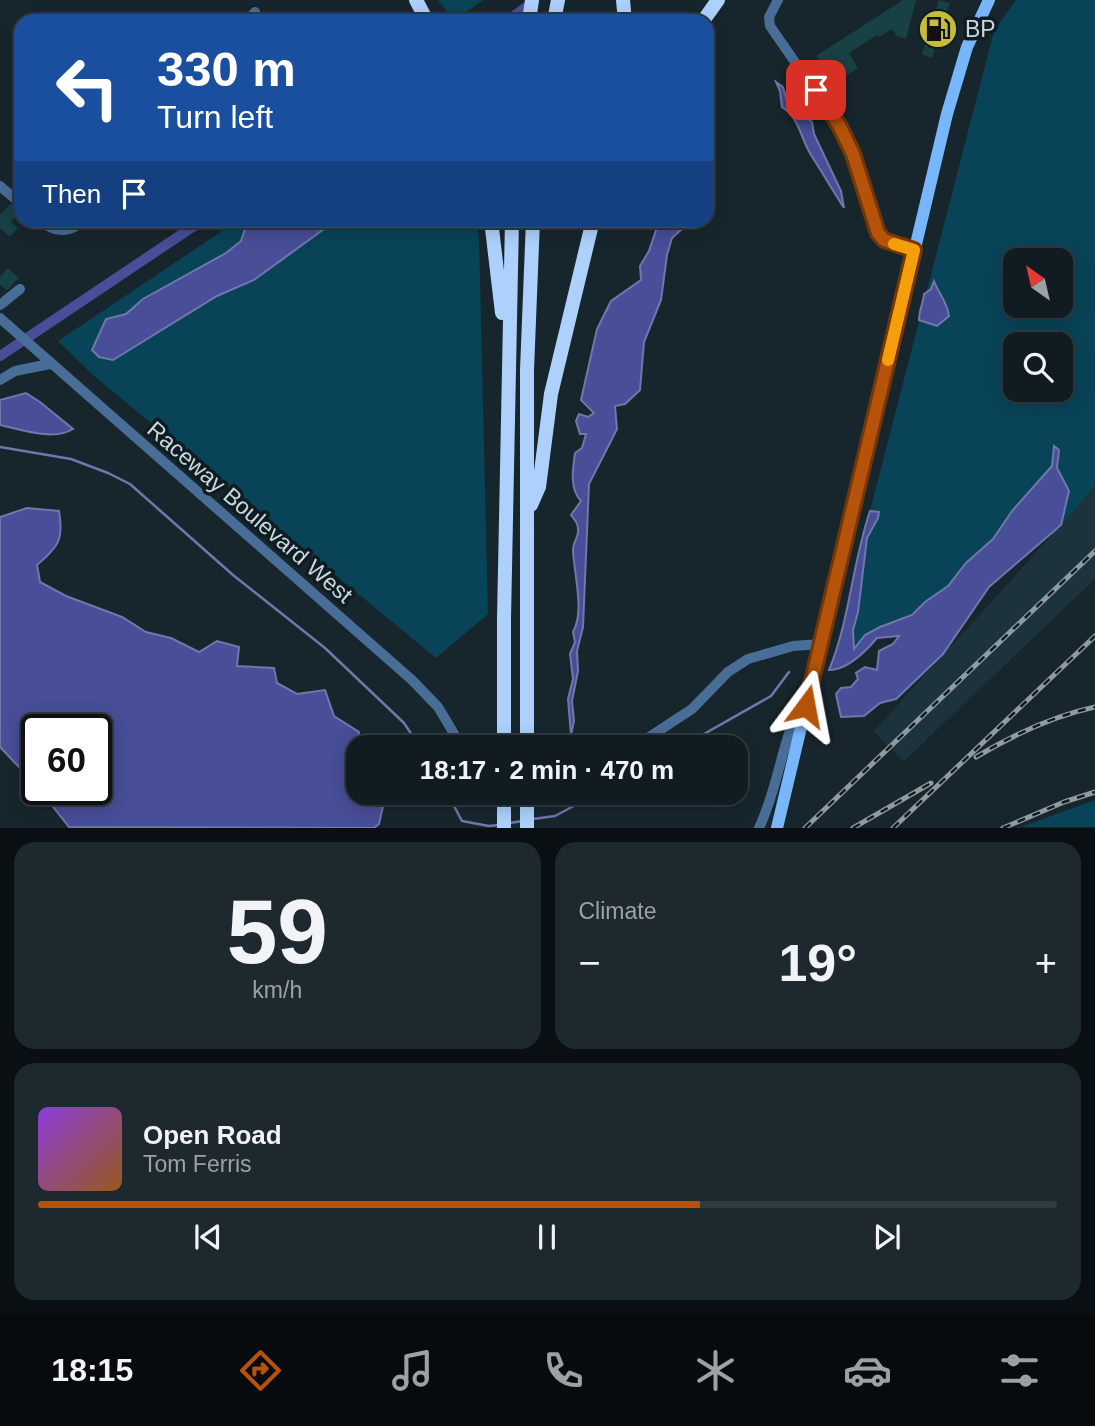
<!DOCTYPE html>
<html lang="en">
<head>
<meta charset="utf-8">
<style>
	body { margin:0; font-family:Helvetica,sans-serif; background:#1e292f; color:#f1f3f6; height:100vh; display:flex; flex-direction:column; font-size:26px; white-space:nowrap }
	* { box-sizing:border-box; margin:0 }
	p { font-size:23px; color:#9ca1a5 }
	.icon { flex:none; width:38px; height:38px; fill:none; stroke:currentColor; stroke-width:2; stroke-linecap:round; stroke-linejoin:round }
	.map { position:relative; height:828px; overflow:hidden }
	.panel { display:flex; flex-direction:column; gap:14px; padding:14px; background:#090f13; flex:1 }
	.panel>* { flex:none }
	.banner { position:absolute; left:14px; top:14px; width:700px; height:214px; border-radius:21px; box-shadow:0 4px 18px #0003,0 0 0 2px #303a40; background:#1a4fa0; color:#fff; overflow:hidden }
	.needle { width:46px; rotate:326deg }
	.fabs { position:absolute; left:1003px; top:248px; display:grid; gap:14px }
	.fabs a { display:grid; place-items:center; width:70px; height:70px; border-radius:14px; background:#111c22; box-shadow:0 4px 18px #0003,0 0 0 2px #303a40; font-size:35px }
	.speed { position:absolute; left:21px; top:714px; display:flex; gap:14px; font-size:35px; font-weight:700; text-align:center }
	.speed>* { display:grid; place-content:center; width:91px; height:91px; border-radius:50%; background:#111c22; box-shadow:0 4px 18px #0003,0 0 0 2px #303a40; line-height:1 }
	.speed .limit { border:4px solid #111; border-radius:10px; background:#fff; color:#111 }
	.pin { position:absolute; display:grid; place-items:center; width:60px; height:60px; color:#fff; margin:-30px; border-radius:14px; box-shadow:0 4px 10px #0006 }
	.me { position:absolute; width:77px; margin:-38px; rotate:13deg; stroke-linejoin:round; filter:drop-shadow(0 0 5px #0008) }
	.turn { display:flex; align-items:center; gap:24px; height:147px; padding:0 28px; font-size:32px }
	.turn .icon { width:91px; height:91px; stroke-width:2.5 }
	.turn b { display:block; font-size:49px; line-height:60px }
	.then { display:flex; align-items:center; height:66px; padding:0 28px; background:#0003; gap:14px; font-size:26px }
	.big { font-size:52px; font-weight:600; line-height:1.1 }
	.panel .widget { flex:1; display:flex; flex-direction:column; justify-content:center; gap:10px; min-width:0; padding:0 24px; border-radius:21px; background:#1e292f }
	.panel .dial { align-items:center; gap:0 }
	.dial b { font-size:91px; line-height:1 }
	.song { display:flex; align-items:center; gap:21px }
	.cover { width:84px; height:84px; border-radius:10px; background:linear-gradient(135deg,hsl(270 70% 55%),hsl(30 70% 35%)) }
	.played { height:7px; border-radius:4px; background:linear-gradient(90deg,#b45309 65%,#303a40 65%) }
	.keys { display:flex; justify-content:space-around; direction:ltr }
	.heat { display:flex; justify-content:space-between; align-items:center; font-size:38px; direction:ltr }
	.panel .tiles { flex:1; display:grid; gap:14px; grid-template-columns:1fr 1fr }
	.widget:last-child { grid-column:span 2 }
	.trip { position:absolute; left:346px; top:735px; width:402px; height:70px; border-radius:21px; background:#111c22; box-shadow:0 4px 18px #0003,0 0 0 2px #303a40; font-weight:600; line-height:70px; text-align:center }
	.tabs { display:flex; height:112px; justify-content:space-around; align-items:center; background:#070b0e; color:#9ca1a5 }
	.tabs .icon { width:49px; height:49px }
	.tabs .active { color:#b45309 }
	.tabs b { font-size:32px; color:#f1f3f6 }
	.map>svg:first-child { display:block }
	.built { fill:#1c333d }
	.green { fill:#094357; fill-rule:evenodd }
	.water { fill:#484e97; stroke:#7077ab; stroke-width:2 }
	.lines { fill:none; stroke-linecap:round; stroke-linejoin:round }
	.stream { stroke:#7077ab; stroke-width:2.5 }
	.canal { stroke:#484e97; stroke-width:10 }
	.building { fill:#174145 }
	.minor { stroke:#486d97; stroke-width:10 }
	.major { stroke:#78b6fc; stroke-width:12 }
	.highway { stroke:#add1fc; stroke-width:14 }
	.rail-casing { stroke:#909ba1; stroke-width:5 }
	.rail { stroke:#0e1c23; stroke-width:2.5; stroke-dasharray:8; stroke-linecap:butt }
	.route-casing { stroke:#753606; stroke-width:18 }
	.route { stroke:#b45309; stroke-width:12 }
	.slow { stroke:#f59e0b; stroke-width:12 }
	.labels { text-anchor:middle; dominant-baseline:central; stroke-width:7; stroke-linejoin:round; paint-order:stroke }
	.poi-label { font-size:23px; fill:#cdd6db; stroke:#0e1c23; text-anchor:start }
	.street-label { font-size:23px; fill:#cdd6db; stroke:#0e1c23 }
</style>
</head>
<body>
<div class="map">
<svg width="1095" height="828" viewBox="0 0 1095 828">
	<rect width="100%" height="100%" fill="#17262d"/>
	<!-- built -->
	<path class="built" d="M1095,485V579L903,762L874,731L1016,575Z"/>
	<!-- green -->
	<path class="green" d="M438,0H483L454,21Z
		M1016,0H1095V486L1061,525L1069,491L1057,468L1059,450L1054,446L1052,466L1012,511L993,539L966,563L948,586L925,602L913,615L880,627L854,649L853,630L858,612L867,538L878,518L879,512L870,511L994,31ZM1015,261H1060V306H1015ZM1015,345H1060V390H1015Z
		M237,221H476L479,238L488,614L436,658L94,376L58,341Z
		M1095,800V827H1021Z"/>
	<!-- water -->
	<path class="water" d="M776,82L783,87L787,101L812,122L814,134L841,191L844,208C833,191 822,172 811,155C800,137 800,119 782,107L780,91Z
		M262,221H335L254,280L217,296L113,360L99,357L92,350L106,319L126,314L143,299L226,253L241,241L245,229Z
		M659,221H674L683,228L672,238L667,255L661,300L644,342L640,390L625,404L615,406L617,429L589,484L583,627L577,651L578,671L572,701L574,721L571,735L568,699L573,679L570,654L575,642L573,632C585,611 574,575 573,550C573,541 581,535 577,524C576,521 573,518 571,515L581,501C569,488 573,469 575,453L582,448L586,434H580L576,421L579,414L588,417L594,413L581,400L597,329L611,301L641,280L640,266L649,251Z
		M934,281C939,294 947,302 949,316L937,326L919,320C919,310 923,304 924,294L931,289Z
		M26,393L40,402L73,429C54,441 22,430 0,425V400Z
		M1054,446L1059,450L1057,468L1069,491L1061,525L989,587L943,654L896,699L880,703L864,716L841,717L836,694L841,688L851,687L858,679L856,673L865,667L877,670L879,651L893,644L899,636L877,638C866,651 847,670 829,670C850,619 852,564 870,511L879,512L878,518L867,538L858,612L853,630L854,649L865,635L880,627L912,615L925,602L948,586L966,563L993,539L1012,511L1052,466Z
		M27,508L59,511C64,540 58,547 37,565L40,582L66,596L122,617L146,632L171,638L199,652L217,641L239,647L237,666L274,668L277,683L297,694L325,690L334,716L359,732L354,752L359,754V793H386L379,824L374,828L69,827L39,789H96V730H37V786L0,747V517Z"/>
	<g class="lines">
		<!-- stream -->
		<path class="stream" d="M0,447L71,459L108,473L130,484L233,575L325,648L404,723L420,747
			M681,747L771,696L789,672
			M447,793L462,821L489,826L499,825
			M533,819L555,816L598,793
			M509,823L523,821"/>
		<!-- canal -->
		<path class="canal" d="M507,21L532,3
			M0,356L203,220"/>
	</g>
	<!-- building -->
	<path class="building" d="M903,0H916L906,39L897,36L892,29L879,37L877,35L849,53L858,68L834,84L816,56Z
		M939,0L950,3L932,58L922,54Z
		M21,200V211L11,222L18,228L10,237L0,228V215L10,204L16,205Z
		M8,268L19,278L7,290L0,285V277Z"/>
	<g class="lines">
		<!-- minor -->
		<path class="minor" d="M778,0L769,17L770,26L840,127L853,154L865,187L878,233L884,240L914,250
			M247,21L255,12
			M0,186L14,198
			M40,220C54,233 70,234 83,220
			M0,305L20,289
			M0,318L412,680L438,707L462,747
			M0,380L15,371L50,364
			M634,747L692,709L728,672L748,659L793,646L820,644
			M759,828C777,790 781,749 797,711L806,706"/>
		<!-- major -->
		<path class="major" d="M777,828L947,114L967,47L989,0"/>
		<!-- highway -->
		<path class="highway" d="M416,0L427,21
			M623,0L625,21
			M529,21L532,0
			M554,21L558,0
			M703,21L718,0
			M491,220L502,313
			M531,505L539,487L551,394L593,220
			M504,747V619L512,220
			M527,747V370L533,220
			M504,793V828
			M527,828V793"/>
		<!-- rail casing -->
		<g class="rail-casing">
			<path id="rail" d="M976,757C1013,735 1053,716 1095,707
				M805,828L1095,551
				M853,828L931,783
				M893,828L1095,636
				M1003,828L1064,802L1095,792"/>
		</g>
		<!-- rail -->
		<use href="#rail" class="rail"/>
	</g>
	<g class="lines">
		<!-- route casing -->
		<g class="route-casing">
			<path id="route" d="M806,706L914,250L884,240L878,233L853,154L840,127L816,90"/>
		</g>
		<!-- route -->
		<use href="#route" class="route"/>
		<!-- slow -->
		<path class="slow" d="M888,360L914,250L894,244"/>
	</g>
	<!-- icons -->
	<defs>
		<g id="fuel-disc" transform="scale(2.0125)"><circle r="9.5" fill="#c6bc3c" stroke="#0e1c23"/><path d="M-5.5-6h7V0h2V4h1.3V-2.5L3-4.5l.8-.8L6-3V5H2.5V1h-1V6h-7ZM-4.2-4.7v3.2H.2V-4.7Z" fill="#111"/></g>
	</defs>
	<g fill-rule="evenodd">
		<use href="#fuel-disc" x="938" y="29"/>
	</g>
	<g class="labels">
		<!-- poi labels -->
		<g class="poi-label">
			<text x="965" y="29">BP</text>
		</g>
		<!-- street labels -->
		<g class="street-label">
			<text transform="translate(250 512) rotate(41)">Raceway Boulevard West</text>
		</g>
	</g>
</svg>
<div class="fabs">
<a><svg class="needle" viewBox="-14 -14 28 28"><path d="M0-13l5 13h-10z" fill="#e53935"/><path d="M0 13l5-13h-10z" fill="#9ca1a5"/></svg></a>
<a><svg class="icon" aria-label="search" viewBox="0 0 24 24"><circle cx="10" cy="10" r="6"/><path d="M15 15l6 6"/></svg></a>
</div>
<div class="speed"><div class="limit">60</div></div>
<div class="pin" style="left:816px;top:90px;background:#d93025"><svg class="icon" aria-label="arrive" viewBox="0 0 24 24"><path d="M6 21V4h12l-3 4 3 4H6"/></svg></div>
<svg class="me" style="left:806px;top:706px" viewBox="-20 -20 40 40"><path d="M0-17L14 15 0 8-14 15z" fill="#b45309" stroke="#fff" stroke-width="4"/></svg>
<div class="trip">18:17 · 2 min · 470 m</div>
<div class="banner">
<div class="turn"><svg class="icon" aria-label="left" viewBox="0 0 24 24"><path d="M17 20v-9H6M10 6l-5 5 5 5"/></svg><div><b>330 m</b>Turn left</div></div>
<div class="then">Then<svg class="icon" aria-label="arrive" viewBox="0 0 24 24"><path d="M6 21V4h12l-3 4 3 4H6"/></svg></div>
</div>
</div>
<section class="panel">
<div class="tiles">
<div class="widget dial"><b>59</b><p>km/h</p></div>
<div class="widget"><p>Climate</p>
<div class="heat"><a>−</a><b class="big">19°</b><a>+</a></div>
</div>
<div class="widget">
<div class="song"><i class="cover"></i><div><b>Open Road</b><p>Tom Ferris</p></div></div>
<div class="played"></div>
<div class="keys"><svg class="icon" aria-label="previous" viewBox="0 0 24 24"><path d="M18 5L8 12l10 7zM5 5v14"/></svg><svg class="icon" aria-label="pause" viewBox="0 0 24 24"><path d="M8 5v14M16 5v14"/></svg><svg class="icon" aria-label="next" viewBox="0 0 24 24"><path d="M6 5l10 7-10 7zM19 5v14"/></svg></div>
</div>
</div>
</section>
<nav class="tabs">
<b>18:15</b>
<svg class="icon active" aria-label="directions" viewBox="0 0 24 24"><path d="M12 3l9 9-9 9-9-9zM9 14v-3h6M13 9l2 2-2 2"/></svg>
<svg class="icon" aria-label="music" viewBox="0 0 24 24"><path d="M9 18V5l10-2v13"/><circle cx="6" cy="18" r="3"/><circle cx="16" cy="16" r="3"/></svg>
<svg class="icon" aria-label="phone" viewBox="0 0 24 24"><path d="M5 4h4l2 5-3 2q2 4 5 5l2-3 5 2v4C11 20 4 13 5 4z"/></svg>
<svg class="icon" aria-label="climate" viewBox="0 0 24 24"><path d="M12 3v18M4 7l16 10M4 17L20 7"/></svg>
<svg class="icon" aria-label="car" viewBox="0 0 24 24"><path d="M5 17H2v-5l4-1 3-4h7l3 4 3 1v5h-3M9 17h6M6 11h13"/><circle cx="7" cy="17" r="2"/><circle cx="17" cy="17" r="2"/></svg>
<svg class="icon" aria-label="filters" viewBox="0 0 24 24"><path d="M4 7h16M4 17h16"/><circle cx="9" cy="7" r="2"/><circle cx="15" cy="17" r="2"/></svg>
</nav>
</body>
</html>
